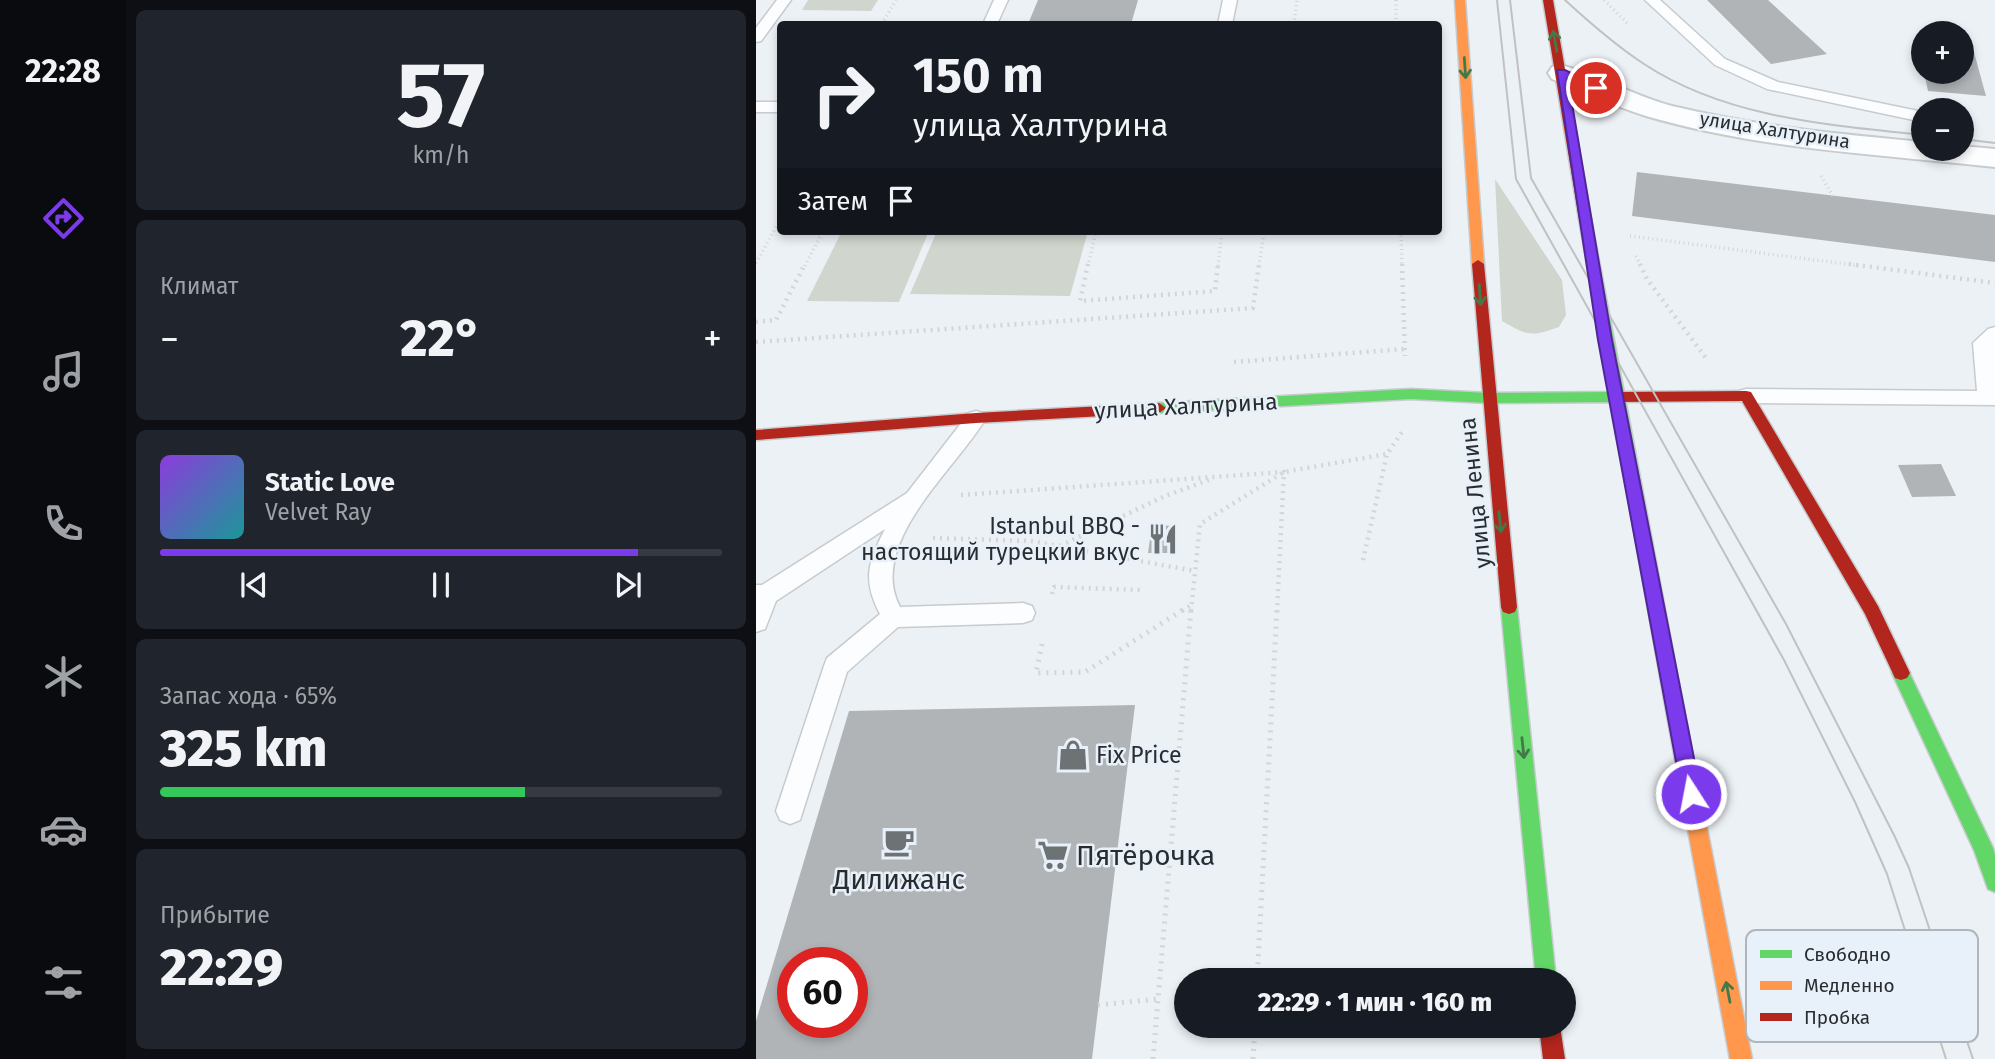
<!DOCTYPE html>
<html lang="ru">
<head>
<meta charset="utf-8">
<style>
	body { margin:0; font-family:"Fira Sans",sans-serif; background:#20242c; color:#f1f3f6; height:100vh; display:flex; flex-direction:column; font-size:26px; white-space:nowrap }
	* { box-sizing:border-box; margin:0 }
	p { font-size:23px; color:#9ea1a6 }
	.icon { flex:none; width:38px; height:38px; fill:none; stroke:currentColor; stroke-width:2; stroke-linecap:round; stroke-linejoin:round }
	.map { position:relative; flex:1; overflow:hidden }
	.details { display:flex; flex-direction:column; gap:10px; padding:10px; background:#0d0f14; width:630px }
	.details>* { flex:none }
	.top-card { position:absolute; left:21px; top:21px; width:665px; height:214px; border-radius:7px; box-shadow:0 4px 10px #0003; background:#171b24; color:#f1f3f6; overflow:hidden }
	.buttons { position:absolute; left:1155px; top:21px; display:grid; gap:14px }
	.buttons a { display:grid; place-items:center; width:63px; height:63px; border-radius:50%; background:#171b24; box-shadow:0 4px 10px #0003; font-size:35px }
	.speed { position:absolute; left:21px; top:947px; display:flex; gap:14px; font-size:35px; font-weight:700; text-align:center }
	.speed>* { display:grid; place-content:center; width:91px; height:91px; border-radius:50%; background:#171b24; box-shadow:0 4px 10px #0003; line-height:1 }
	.speed .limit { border:10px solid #d22; background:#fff; color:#111 }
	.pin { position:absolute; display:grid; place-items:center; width:60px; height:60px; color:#fff; margin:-30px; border:4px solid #fff; border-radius:50%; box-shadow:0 2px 7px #0007 }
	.me { position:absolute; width:77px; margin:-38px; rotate:349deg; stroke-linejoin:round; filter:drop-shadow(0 0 5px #0008) }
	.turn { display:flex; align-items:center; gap:24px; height:147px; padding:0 21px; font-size:32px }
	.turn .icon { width:91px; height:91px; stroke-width:2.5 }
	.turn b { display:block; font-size:49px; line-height:60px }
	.then { display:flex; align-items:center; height:66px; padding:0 21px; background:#0003; gap:14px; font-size:26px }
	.big { font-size:52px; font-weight:800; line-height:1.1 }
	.details .tile { flex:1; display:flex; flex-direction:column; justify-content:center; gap:10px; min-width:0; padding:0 24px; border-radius:10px; background:#20242c }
	.details .dial { align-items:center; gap:0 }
	.dial b { font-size:91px; line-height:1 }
	.song { display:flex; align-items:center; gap:21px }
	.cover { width:84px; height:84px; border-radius:10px; background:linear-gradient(135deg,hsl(270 70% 55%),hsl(180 70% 35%)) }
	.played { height:7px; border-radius:4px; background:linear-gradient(90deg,#7c3aed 85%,#363941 85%) }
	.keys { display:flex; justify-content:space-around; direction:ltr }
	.heat { display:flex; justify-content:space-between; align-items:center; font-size:38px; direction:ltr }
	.charge { height:10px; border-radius:5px; background:linear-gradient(90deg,#34c759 65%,#363941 0) }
	.trip { position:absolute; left:418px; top:968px; width:402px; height:70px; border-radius:35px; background:#171b24; box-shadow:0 4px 10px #0003; font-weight:800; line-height:70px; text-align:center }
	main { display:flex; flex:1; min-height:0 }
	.tabs { display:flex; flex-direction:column; width:126px; justify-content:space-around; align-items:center; background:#090b0e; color:#9ea1a6 }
	.tabs .icon { width:49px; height:49px }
	.tabs .selected { color:#7c3aed }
	.tabs b { font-size:32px; color:#f1f3f6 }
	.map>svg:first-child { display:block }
	.green { fill:#d0d6cd }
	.building { fill:#b0b4b7; fill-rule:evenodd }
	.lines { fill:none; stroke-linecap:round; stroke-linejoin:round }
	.lane-casing { stroke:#c7cbce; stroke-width:3 }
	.street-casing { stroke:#c7cbce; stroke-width:4 }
	.fast-casing { stroke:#c7cbce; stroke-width:3 }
	.slow-casing { stroke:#c7cbce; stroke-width:3 }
	.jam-casing { stroke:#c7cbce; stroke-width:3 }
	.path-far2 { stroke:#d3d5d6; stroke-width:3.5; stroke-dasharray:1 3.5; stroke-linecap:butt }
	.path-far1 { stroke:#d3d5d6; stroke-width:4.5; stroke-dasharray:2 5; stroke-linecap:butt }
	.path { stroke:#d3d5d6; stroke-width:5; stroke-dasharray:2 6; stroke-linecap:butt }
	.lane { fill:#fcfdfe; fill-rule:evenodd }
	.street { fill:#fcfdfe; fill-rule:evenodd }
	.fast { fill:#63d668; fill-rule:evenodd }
	.slow { fill:#ff974d; fill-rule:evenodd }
	.jam { fill:#b3261e; fill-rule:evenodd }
	.tram { stroke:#c0c1c3; stroke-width:2 }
	.oneway { stroke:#437949 }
	.route { fill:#7c3aed; stroke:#51269a; stroke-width:2 }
	.labels { text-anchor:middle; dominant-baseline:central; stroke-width:5; stroke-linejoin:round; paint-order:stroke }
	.far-street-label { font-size:19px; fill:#292d30; stroke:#e8f1f9 }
	.street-label { font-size:23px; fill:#292d30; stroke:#e8f1f9 }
	.poi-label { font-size:23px; fill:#292d30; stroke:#e8f1f9; text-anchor:end }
	.near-poi-label { font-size:28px; fill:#292d30; stroke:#e8f1f9; text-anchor:start }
	.key { fill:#e8f1f9; stroke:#afb6bd; stroke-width:2 }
	.key-label { font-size:19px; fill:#292d30 }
</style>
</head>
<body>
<main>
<nav class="tabs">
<b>22:28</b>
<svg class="icon selected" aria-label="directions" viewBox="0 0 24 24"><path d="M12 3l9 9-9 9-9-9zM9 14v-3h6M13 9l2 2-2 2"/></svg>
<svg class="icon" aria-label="music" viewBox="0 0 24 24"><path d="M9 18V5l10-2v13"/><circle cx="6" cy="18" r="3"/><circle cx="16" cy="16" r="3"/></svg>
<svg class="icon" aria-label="phone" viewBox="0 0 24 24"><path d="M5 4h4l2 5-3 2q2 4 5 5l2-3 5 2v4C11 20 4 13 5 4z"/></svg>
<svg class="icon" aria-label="climate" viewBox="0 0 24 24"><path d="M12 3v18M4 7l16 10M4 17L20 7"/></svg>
<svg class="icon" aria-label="car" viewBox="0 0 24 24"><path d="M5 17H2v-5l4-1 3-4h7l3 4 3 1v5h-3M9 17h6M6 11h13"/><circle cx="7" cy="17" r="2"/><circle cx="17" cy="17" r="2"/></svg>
<svg class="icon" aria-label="filters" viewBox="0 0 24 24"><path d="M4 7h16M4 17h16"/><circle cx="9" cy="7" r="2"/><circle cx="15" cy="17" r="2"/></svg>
</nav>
<section class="details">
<div class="tile dial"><b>57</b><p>km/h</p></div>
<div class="tile"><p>Климат</p>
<div class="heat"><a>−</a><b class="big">22°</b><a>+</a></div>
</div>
<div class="tile">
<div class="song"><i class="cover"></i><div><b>Static Love</b><p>Velvet Ray</p></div></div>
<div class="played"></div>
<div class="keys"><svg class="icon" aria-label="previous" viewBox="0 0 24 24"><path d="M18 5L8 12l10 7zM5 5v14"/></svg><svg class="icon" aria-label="pause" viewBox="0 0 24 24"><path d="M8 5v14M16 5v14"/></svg><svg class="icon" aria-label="next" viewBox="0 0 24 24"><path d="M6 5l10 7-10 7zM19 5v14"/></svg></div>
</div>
<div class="tile"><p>Запас хода · 65%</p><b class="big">325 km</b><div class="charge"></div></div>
<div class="tile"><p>Прибытие</p><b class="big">22:29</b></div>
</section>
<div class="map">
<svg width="1239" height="1059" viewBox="0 0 1239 1059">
	<rect width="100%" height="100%" fill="#ecf1f5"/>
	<!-- green -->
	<path class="green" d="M52,0H122L115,11L46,10Z
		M739,179L806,280L810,315L803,327C775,337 772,336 746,321Z
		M86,231H173L143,302L51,301Z
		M181,231H332L314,296L154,294Z"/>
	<!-- building -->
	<path class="building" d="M282,0H382L375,24H272Z
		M951,0H1012L1071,54L1015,64Z
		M1206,45H1216L1230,96L1172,91L1168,72H1206Z
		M881,172L1239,215V262L876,216Z
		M1185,464L1200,496L1156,497L1142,465Z
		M396,525L422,526L418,553H392Z
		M379,705L336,1059H0V1021L93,711ZM37,962H96V1022H37Z"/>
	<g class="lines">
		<!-- lane casing -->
		<g class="lane-casing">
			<path id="lane" d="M21,0H35L5,41L0,42V28Z
				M238,0H252L241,24H227Z
				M467,0H481L476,24H462Z
				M889,0H904L969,59L1022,82L1167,112V122L1011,89L959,65Z
				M0,102H24V112H0Z
				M1239,327V405L990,403L983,401L980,396L983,391L990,389L1221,391L1217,343L1232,329Z
				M220,411L227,413L230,418C201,468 110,543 144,607L267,603L276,606L279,613L276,620L267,623L142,627L91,672L44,820L34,824L24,820L20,811L68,666L71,658L124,614C106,580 112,562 129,529L20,601L9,629L0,632V585H6L151,493L213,413Z"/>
		</g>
		<!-- street casing -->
		<g class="street-casing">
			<path id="street" d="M805,65C843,75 878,96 916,106C998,126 1083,134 1167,142V149H1206V146L1239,149V167C1123,154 1002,149 890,116C858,106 827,92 796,79L792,73L796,67Z"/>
		</g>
		<!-- fast casing -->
		<g class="fast-casing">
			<path id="fast" d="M829,215L835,219L928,710L925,716L919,718L913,716L910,710L855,402L732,403L655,399L403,413L396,408L403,403L655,389L732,393L854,392L823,219Z
				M753,600L759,602L761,607L800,980H780L745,607L747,602Z
				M1145,666L1151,668L1237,848L1239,855V892L1232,889L1218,850L1136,673L1139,668Z"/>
		</g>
		<!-- slow casing -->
		<g class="slow-casing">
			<path id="slow" d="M699,0H709L728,264L722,268L716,264Z
				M919,702L925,704L928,710L996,1059H974L910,710L913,704Z"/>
		</g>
		<!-- jam casing -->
		<g class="jam-casing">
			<path id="jam" d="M787,0H797L835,219L829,223L823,219Z
				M722,260L728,264L761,607L759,612L753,614L747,612L745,607L716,264Z
				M990,391L995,392L1122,606L1154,673L1151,678L1145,680L1139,678L1109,614L986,401L862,402L855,397L862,392Z
				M403,403L410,408L403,413L220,423L0,440V430L220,413Z
				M783,1026H804L809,1059H787Z"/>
		</g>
		<!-- path-far2 -->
		<path class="path-far2" d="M640,0V24
			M848,0L872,24
			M126,24L140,0
			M538,24L541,0
			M1065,176L1077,196
			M645,231L646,266
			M874,236L1106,266
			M880,256L885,266
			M0,263L24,220
			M49,266L67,231
			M332,266L340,231
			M462,266L466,231
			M503,266L508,231"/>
		<!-- path-far1 -->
		<path class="path-far1" d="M332,264L324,301L459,291L462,264
			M646,264L649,356
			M884,264L891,279L950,358
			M1093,264L1239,283
			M0,322L20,320L49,264
			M0,342L497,308L503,264
			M478,362L648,349
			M205,495L528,472L521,611
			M177,538L275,541L439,571
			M304,546L409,496L453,480
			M607,560L631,454
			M296,594L298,587L386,590
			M426,611L435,605
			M435,611L444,524L528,472L631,454L646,432"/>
		<!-- path -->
		<path class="path" d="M286,644L280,673L329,672L428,609
			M501,980L521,609
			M342,1005L402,999
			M397,1059L435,609
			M497,1059L499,1026"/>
		<!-- lane -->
		<use href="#lane" class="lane"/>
		<!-- street -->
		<use href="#street" class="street"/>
		<!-- fast -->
		<use href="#fast" class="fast"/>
		<!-- slow -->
		<use href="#slow" class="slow"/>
		<!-- jam -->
		<use href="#jam" class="jam"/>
		<!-- tram -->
		<path class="tram" d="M741,0L760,179L1028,660L1099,802L1131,874L1190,1059
			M754,0L775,178L1030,624L1138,835L1153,868L1217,1059
			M809,0C834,23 859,45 888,64C970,118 1073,125 1167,135
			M1206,139L1239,143"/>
	</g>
	<!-- one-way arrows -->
	<defs><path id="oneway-shaft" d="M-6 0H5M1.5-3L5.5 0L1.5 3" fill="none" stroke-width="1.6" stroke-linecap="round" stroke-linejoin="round" transform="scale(1.75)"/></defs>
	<g class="oneway">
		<use href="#oneway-shaft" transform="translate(799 41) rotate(-100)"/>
		<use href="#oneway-shaft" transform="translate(709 68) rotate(86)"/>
		<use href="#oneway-shaft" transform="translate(724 295) rotate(86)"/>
		<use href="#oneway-shaft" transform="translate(744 522) rotate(84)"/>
		<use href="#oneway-shaft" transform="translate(767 748) rotate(84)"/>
		<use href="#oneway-shaft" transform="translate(972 992) rotate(-101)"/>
	</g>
	<!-- route -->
	<path class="route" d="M801,70H809L846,88L836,91L812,80L856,340L945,794L942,801L935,803L929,801L926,794L842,340Z"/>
	<!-- icons -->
	<defs>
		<g id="restaurant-bare" transform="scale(2.415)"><path d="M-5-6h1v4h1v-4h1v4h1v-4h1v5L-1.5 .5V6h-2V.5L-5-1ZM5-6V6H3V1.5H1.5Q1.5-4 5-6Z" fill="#6d7275" stroke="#e8f1f9" stroke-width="2.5" paint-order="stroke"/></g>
		<g id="shop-bare" transform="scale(2.415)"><path d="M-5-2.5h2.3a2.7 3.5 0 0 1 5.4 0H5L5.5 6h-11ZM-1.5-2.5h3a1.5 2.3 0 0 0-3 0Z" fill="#6d7275" stroke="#e8f1f9" stroke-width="2.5" paint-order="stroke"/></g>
		<g id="cafe-bare" transform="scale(2.415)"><path d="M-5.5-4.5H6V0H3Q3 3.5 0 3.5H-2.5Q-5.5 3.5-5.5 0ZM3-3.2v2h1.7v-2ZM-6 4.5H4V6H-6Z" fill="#6d7275" stroke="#e8f1f9" stroke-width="2.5" paint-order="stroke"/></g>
		<g id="supermarket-bare" transform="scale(2.415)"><path d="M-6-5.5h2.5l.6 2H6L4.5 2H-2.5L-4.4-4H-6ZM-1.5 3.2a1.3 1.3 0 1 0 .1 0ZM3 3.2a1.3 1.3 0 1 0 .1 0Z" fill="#6d7275" stroke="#e8f1f9" stroke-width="2.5" paint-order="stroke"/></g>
	</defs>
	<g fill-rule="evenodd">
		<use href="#restaurant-bare" x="407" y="539"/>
		<use href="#shop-bare" x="317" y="755"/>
		<use href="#cafe-bare" x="143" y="842"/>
		<use href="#supermarket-bare" x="297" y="855"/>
	</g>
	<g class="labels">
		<!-- far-street labels -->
		<g class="far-street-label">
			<text transform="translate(1019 130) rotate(9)">улица Халтурина</text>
		</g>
		<!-- street labels -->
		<g class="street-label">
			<text transform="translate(430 406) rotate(-3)">улица Халтурина</text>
			<text transform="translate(719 493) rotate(-96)">улица Ленина</text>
		</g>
		<!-- poi labels -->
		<g class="poi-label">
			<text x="384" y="526">Istanbul BBQ -<tspan x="384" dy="26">настоящий турецкий вкус</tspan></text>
			<text x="340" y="755" text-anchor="start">Fix Price</text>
		</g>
		<!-- near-poi labels -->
		<g class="near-poi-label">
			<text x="320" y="855">Пятёрочка</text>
			<text x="143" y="879" text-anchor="middle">Дилижанс</text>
		</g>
	</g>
	<!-- legend -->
	<rect x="990" y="930" width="232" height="112" rx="10" class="key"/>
	<rect x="1004" y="950" width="32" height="8" fill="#63d668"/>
	<rect x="1004" y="981" width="32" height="9" fill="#ff974d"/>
	<rect x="1004" y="1013" width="32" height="8" fill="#b3261e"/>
	<g class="key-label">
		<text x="1048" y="961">Свободно</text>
		<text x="1048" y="992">Медленно</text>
		<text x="1048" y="1024">Пробка</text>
	</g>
</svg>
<div class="buttons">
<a>+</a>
<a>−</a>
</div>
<div class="speed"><div class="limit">60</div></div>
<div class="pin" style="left:840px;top:88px;background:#d93025"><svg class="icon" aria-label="arrive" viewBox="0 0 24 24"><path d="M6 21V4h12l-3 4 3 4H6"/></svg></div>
<svg class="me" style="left:935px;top:794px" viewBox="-20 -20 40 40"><circle r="17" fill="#7c3aed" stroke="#fff" stroke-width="3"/><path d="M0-11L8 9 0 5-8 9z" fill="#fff"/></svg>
<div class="trip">22:29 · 1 мин · 160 m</div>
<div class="top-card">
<div class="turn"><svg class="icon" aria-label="right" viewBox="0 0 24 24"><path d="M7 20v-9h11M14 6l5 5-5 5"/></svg><div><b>150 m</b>улица Халтурина</div></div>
<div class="then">Затем<svg class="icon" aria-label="arrive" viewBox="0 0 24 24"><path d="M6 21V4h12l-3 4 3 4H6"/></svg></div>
</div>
</div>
</main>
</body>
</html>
